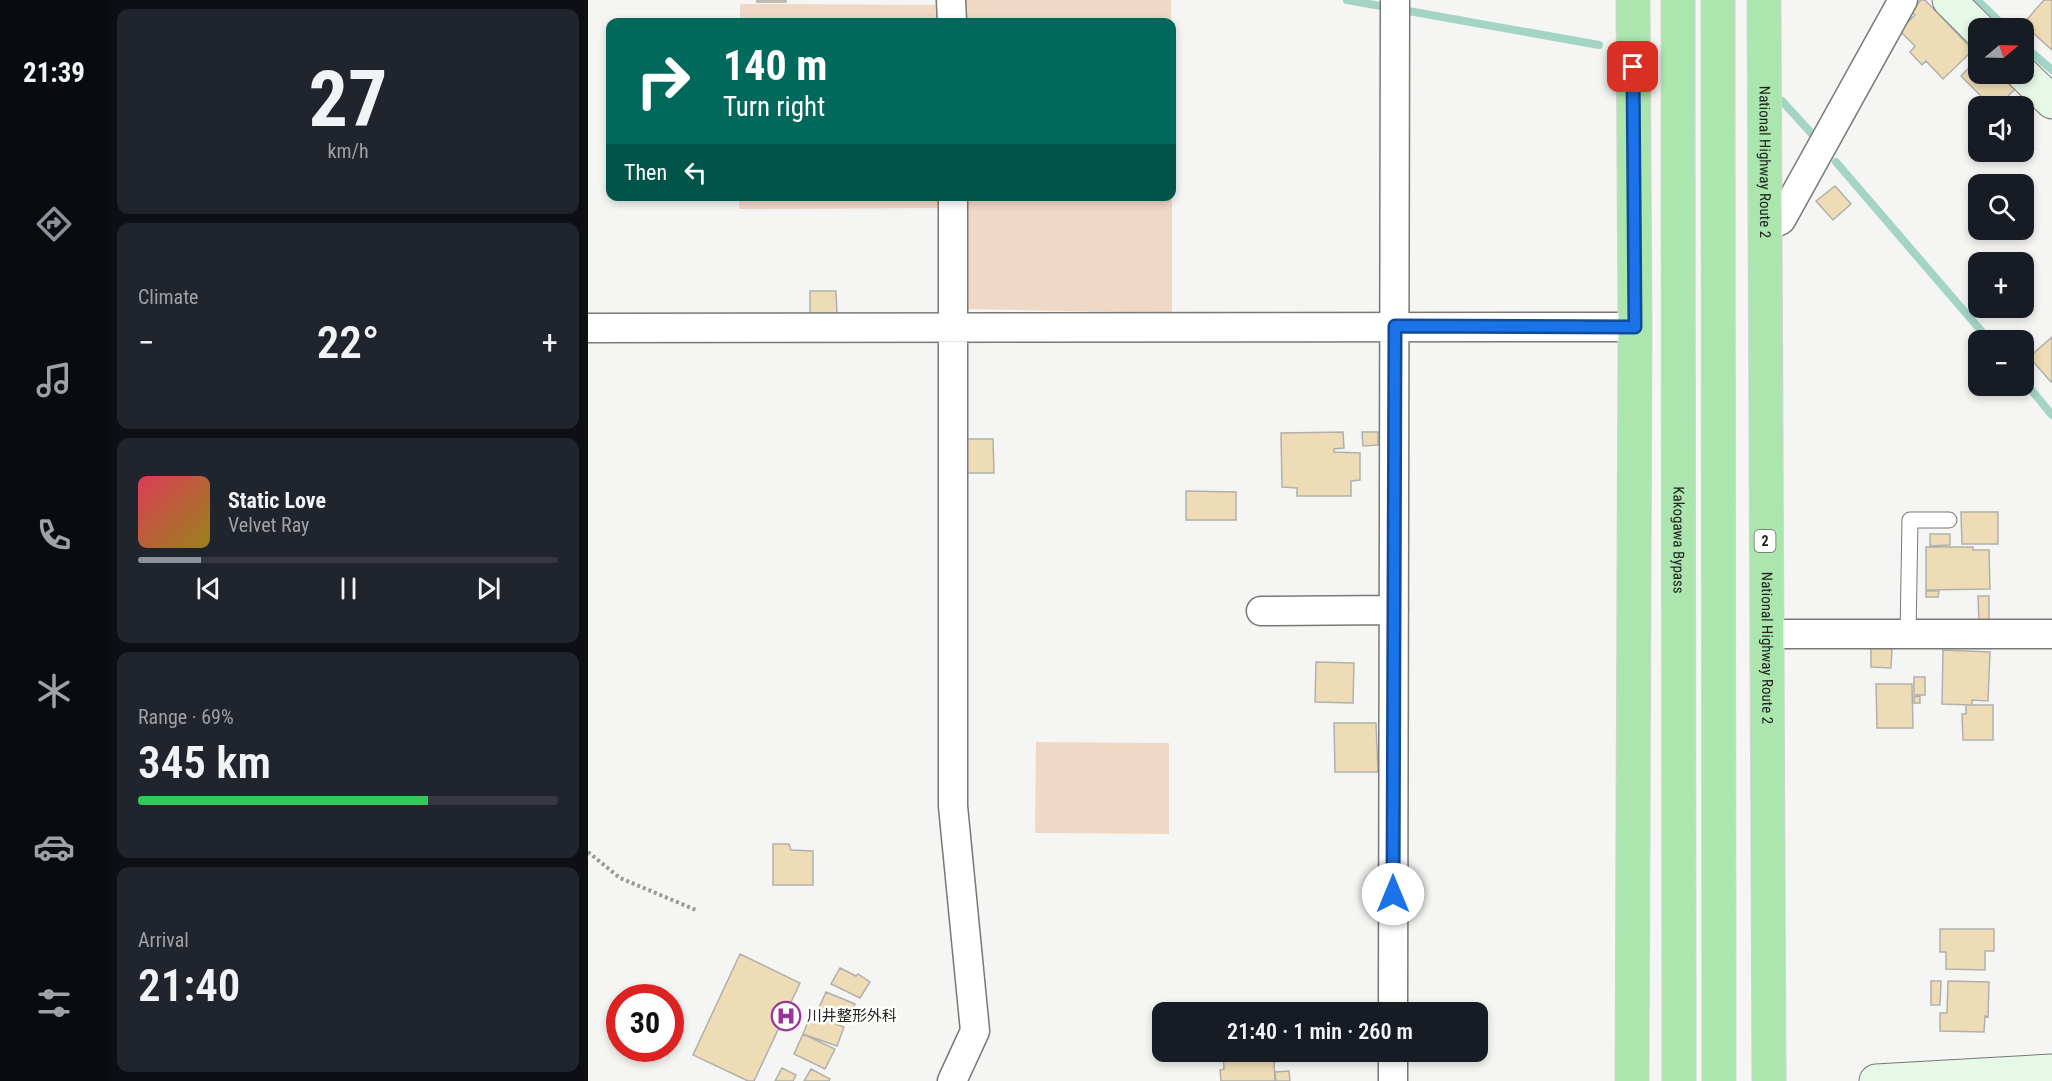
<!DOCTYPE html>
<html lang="en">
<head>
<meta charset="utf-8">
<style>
	body { margin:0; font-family:"Roboto Condensed","Noto Sans JP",sans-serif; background:#20242c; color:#f1f3f6; height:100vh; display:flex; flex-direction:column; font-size:22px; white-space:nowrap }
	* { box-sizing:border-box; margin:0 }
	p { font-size:20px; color:#9ea1a6 }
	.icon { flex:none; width:33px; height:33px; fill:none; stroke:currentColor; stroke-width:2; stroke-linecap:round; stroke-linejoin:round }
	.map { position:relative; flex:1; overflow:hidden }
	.details { display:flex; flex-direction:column; gap:9px; padding:9px; background:#0d0f14; width:480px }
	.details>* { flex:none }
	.guide { position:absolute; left:18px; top:18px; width:570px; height:183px; border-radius:12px; box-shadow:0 3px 9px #0003; background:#00695c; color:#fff; overflow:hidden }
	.needle { width:39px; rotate:71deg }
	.fabs { position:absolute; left:1380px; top:18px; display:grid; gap:12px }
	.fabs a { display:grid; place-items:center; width:66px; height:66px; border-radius:12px; background:#171b24; box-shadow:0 3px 9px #0003; font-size:30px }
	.speed { position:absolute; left:18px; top:984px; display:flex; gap:12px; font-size:30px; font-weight:700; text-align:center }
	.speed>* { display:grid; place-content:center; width:78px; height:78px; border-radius:50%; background:#171b24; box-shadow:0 3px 9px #0003; line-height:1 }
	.speed .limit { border:9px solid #d22; background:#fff; color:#111 }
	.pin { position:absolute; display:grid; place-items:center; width:51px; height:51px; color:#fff; margin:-26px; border-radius:12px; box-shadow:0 3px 9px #0006 }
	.me { position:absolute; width:66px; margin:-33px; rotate:0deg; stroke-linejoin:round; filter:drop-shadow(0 0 4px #0008) }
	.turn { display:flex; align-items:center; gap:21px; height:126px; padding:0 18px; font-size:27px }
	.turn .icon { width:78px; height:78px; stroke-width:2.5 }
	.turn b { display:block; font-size:42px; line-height:51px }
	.then { display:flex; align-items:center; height:57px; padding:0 18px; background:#0003; gap:12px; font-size:22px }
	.big { font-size:45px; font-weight:600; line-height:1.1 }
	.details .tile { flex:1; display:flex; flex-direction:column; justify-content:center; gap:9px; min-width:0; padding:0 21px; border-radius:12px; background:#20242c }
	.details .dial { align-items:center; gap:0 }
	.dial b { font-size:78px; line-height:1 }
	.song { display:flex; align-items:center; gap:18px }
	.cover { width:72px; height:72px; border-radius:9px; background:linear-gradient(135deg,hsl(350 70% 55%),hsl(50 70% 35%)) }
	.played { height:6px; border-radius:3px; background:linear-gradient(90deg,#8c9099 15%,#363941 15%) }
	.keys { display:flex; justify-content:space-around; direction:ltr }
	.heat { display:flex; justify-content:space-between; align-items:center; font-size:33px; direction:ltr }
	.charge { height:9px; border-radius:4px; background:linear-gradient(90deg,#34c759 69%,#363941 0) }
	.trip { position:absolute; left:564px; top:1002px; width:336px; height:60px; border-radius:12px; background:#171b24; box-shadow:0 3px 9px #0003; font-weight:600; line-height:60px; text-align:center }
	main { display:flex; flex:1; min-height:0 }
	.tabs { display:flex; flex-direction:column; width:108px; justify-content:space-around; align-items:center; background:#090b0e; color:#9ea1a6 }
	.tabs .icon { width:42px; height:42px }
	.tabs .current { color:#8c9099 }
	.tabs b { font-size:27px; color:#f1f3f6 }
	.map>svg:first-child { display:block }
	.green { fill:#f0d8c7 }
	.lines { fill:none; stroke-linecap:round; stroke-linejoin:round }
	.stream { stroke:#a3d4c6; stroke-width:8 }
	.building { fill:#eddcb5; stroke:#b1b0ad; stroke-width:1.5 }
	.lane-casing { stroke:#787976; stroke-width:17 }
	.street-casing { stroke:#787976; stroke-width:31 }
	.secondary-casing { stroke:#787976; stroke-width:35 }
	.highway-casing { stroke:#d3d3d2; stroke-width:35 }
	.path { stroke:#989996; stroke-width:4; stroke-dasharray:3 3; stroke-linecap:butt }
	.lane { stroke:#fff; stroke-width:15 }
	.street { stroke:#fff; stroke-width:28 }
	.secondary { stroke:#e6f8e7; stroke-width:33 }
	.highway { stroke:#abe6ae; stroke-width:33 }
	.route-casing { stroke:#114b97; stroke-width:15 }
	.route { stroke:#1a73e8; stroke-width:10 }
	.labels { text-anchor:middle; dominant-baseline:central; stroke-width:5; stroke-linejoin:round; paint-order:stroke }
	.shield { fill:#fffffe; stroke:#646463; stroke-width:1.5 }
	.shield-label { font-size:14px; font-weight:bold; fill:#212220 }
	.street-label { font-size:15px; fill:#212220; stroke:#fffffe }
	.poi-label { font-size:15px; fill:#212220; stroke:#fffffe; text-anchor:start }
</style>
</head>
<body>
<main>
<nav class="tabs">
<b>21:39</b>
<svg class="icon current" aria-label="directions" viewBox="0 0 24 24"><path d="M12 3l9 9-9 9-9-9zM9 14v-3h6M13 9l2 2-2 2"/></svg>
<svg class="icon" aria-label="music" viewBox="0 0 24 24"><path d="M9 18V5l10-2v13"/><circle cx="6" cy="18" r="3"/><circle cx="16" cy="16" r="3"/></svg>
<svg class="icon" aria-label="phone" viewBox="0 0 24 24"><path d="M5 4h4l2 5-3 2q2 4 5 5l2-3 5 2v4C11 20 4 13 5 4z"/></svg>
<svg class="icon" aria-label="climate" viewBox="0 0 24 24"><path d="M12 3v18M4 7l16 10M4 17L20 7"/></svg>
<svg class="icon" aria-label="car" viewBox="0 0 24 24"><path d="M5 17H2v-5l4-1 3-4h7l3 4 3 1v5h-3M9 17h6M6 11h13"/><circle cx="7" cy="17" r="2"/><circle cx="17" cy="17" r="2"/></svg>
<svg class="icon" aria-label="filters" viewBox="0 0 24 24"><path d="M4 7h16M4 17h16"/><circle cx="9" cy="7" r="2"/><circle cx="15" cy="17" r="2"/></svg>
</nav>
<section class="details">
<div class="tile dial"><b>27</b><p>km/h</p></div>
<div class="tile"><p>Climate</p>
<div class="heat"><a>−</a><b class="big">22°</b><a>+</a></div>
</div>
<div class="tile">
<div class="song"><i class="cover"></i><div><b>Static Love</b><p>Velvet Ray</p></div></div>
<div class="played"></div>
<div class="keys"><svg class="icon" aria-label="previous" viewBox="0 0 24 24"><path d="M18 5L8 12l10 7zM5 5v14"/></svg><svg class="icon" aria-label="pause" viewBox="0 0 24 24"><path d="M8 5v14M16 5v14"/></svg><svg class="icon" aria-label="next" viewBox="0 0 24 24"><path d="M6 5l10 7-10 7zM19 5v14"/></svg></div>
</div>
<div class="tile"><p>Range · 69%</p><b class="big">345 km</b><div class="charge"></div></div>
<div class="tile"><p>Arrival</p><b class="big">21:40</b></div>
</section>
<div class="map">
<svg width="1464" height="1081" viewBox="0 0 1464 1081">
	<rect width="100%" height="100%" fill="#f5f6f3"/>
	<!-- green -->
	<path class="green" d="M374,0H583V22H374Z
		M152,4L354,5V22H152Z
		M584,82V313L373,309V197L584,196Z
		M151,197H353V208L151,209Z
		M448,742L581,743V834L447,833Z"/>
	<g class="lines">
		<!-- stream -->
		<path class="stream" d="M759,0L1011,45
			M1389,0L1418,28
			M1436,46L1464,70
			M1194,101L1225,135
			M1248,162L1401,340
			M1436,381L1464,415"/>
	</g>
	<!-- building -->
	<path class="building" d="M169,0H198V2H169Z
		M1333,0H1337L1385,50L1355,79L1338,61L1334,65L1322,52L1327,46L1311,30L1327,15L1322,11Z
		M1456,0H1464V50L1435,24Z
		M1390,58V74H1411L1427,89L1410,106H1403L1373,76Z
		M1247,186L1263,204L1245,220L1228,201Z
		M222,291H248L249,315H222Z
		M1464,337V380L1463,382L1441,357Z
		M755,432L756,448L746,449V452L772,453V480L763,481V496H709V488L694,487L693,433Z
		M774,432H790V445L775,446Z
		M379,439H405L406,473H378Z
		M598,491L648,492V520H598Z
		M1373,512H1410V544H1374Z
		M1342,534H1362V545L1342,546Z
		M1338,547H1385V550H1401L1402,589L1338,590Z
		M1338,591H1351L1350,597H1338Z
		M1390,596H1401V623L1391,624Z
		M1283,646L1304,647L1303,668L1283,667Z
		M1355,650L1402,652L1400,701L1384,700V705L1354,704Z
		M728,662L766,663L765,703L727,702Z
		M1326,677H1337V695H1326Z
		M1288,684H1324L1325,728H1289Z
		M1332,696V703H1326V697Z
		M1378,705H1405V740H1375L1374,714H1378Z
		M746,723H788L790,772H747Z
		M185,844H201L203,850L225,851V885H185Z
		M1352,929H1406V951H1397V970L1358,969V952H1352Z
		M152,954L212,983L166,1081H160L105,1055Z
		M252,968L268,976L270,974L282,982L272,998L243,984Z
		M1343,981H1353L1352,1005H1343Z
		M1360,981L1401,982L1400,1017L1397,1016L1396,1032L1352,1031V1013H1359Z
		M238,992L267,1004L259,1024L229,1012Z
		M223,1015L256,1027L249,1046L215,1034Z
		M215,1034L247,1049L237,1069L206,1054Z
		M635,1052H705V1059L686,1062L687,1081H633L632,1070L636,1069Z
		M194,1068L208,1075L205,1081H187Z
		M223,1069L242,1079L241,1081H216Z
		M701,1071L702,1081H688L687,1072Z"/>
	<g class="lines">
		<!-- lane casing -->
		<g class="lane-casing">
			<path id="lane" d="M1320,634L1322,520H1361"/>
		</g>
		<!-- street casing -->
		<g class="street-casing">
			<path id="street" d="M363,0L364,22
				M1176,228L1193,220L1315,0
				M0,328L1047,327
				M673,611L806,610
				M1178,634H1464
				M805,1012L807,0
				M364,1081L387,1031L365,806V196
				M805,1081V1052"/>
		</g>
		<!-- secondary casing -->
		<g class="secondary-casing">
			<path id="secondary" d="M1361,0L1390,29
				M1435,74L1464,102
				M1288,1081L1464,1071"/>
		</g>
		<!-- highway casing -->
		<g class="highway-casing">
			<g id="highway">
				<path id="s1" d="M1090,0L1091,1081"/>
				<path d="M1130,0L1131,1081"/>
				<path id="s2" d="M1176,0L1181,1081"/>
				<path d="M1044,1081L1047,327L1045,0"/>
			</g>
		</g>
		<!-- path -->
		<path class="path" d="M0,852L32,878L108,910"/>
		<!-- lane -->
		<use href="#lane" class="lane"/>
		<!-- street -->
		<use href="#street" class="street"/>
		<!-- secondary -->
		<use href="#secondary" class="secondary"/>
		<!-- highway -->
		<use href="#highway" class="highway"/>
	</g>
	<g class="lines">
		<!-- route casing -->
		<g class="route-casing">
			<path id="route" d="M805,894L807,326L1047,327L1045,67"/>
		</g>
		<!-- route -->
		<use href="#route" class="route"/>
	</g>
	<!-- icons -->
	<defs>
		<g id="hospital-ring" transform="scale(1.5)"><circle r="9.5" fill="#fffffe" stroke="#9b3599" stroke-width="1.5"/><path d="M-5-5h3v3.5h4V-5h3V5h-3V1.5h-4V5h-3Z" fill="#9b3599"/></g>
	</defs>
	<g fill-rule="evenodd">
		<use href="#hospital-ring" x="198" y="1016"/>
	</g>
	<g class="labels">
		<!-- shield labels -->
		<rect class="shield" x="1166.5" y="530" width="21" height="22" rx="4.5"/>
		<g class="shield-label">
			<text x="1177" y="541">2</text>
		</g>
		<!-- street labels -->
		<g class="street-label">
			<text stroke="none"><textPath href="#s2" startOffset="162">National Highway Route 2</textPath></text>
			<text stroke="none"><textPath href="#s1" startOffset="540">Kakogawa Bypass</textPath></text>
			<text stroke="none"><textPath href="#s2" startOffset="648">National Highway Route 2</textPath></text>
		</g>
		<!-- poi labels -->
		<g class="poi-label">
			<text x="219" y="1016">川井整形外科</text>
		</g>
	</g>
</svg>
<div class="fabs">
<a><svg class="needle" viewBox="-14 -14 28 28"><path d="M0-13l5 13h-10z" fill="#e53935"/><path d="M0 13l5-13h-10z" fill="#9ea1a6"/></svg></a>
<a><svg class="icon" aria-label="sound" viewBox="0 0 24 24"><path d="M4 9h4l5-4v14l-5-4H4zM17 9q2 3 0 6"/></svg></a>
<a><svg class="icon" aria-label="search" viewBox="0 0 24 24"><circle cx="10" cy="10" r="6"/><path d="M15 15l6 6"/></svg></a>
<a>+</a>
<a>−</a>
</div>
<div class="speed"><div class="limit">30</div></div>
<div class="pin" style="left:1045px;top:67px;background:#d93025"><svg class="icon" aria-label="arrive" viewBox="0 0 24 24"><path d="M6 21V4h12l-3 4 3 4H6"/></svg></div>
<svg class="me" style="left:805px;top:894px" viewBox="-20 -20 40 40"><circle r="19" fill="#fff"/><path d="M0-13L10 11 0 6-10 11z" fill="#1a73e8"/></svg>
<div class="trip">21:40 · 1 min · 260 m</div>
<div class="guide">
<div class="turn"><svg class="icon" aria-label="right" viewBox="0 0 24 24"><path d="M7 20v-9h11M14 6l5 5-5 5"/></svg><div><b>140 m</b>Turn right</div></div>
<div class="then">Then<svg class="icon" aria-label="left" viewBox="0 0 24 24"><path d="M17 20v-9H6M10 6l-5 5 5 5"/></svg></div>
</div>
</div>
</main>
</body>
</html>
